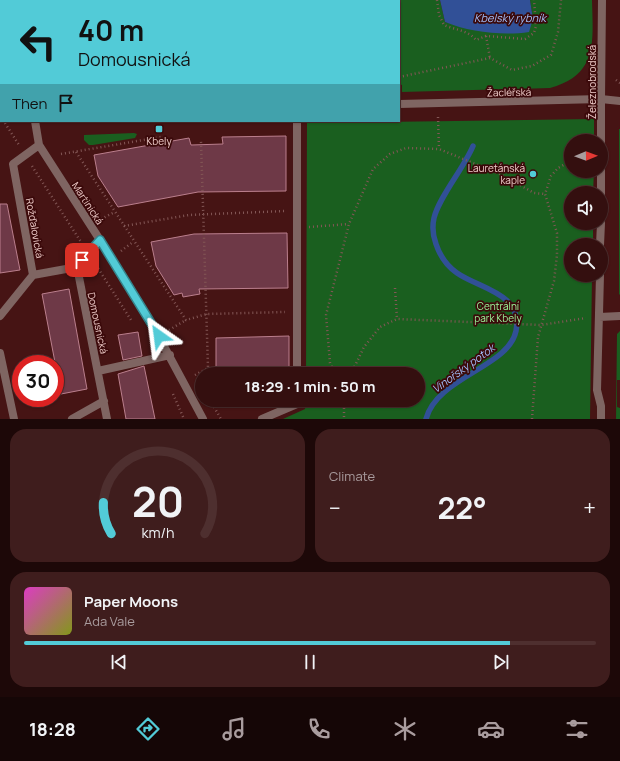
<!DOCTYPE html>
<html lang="en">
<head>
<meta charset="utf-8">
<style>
	body { margin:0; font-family:Manrope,sans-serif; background:#3f1d1d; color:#f1f3f6; height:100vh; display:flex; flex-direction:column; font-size:15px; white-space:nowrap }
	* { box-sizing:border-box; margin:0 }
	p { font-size:13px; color:#a99c9e }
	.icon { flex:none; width:22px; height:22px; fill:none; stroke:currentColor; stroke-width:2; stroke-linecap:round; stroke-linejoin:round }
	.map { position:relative; height:419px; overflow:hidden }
	.panel { display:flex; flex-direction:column; gap:10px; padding:10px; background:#1d0808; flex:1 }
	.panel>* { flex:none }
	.top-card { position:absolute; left:0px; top:0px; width:400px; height:122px; box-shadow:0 1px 3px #0004,0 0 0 1px #4e2f2f; background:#52cbd7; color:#111; overflow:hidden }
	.needle { width:26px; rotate:89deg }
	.buttons { position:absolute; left:564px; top:134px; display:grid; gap:8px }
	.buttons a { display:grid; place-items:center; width:44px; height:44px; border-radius:50%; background:#340f0f; box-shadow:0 1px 3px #0004,0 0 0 1px #4e2f2f; font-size:20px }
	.speed { position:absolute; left:12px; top:355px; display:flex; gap:8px; font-size:20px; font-weight:700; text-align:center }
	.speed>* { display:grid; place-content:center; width:52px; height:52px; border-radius:50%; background:#340f0f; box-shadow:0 1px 3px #0004,0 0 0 1px #4e2f2f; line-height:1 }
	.speed .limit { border:6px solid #d22; background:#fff; color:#111 }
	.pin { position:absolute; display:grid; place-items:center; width:34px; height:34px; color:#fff; margin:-17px; border-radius:8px; box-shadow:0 2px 6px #0006 }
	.me { position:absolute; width:44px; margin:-22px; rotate:329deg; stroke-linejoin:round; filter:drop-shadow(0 0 3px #0008) }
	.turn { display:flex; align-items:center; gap:14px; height:84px; padding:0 12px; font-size:18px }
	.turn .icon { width:52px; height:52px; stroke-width:2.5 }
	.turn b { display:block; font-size:28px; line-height:34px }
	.then { display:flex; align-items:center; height:38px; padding:0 12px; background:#0003; gap:8px; font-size:15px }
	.big { font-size:30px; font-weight:700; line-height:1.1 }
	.panel .tile { flex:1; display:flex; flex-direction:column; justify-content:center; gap:6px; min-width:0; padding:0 14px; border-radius:16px; background:#3f1d1d }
	.panel .dial { align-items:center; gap:0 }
	.dial svg { height:104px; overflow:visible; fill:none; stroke:#4e2f2f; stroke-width:7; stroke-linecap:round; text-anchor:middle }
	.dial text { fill:#f1f3f6; stroke:none }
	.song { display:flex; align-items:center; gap:12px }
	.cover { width:48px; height:48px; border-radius:6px; background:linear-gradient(135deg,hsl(310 70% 55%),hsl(70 70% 35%)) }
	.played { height:4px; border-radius:2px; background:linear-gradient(90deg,#52cbd7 85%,#4e2f2f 85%) }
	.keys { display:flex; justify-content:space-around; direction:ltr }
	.heat { display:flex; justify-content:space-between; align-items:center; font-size:22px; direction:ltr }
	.panel .tiles { flex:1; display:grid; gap:10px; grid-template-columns:1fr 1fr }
	.tile:last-child { grid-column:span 2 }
	.trip { position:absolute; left:195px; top:367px; width:230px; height:40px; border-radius:20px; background:#340f0f; box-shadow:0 1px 3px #0004,0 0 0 1px #4e2f2f; font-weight:700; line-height:40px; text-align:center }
	.tab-bar { display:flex; height:64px; justify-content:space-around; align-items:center; background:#150606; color:#a99c9e }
	.tab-bar .icon { width:28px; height:28px }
	.tab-bar .active { color:#52cbd7 }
	.tab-bar b { font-size:18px; color:#f1f3f6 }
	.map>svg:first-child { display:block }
	.green { fill:#1a5f1f }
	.water { fill:#315097 }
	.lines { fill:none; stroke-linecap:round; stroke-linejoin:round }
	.stream { stroke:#315097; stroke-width:5.5 }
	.building { fill:#6e3947; stroke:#bb7f8d }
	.path { stroke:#835756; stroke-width:2.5; stroke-dasharray:1 3; stroke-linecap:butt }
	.service { stroke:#7f6562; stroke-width:8 }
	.minor { stroke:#7f6562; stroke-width:8 }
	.tertiary { stroke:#7f6562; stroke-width:8 }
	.route-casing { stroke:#35848c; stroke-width:10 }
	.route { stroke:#52cbd7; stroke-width:7 }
	.poi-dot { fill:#52cbd7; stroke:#3b090a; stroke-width:1.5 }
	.labels { text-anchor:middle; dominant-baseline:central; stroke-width:3.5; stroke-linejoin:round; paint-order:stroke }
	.street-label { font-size:10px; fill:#efcdca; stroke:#3b090a }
	.poi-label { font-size:10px; fill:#efcdca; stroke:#3b090a }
	.park-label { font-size:10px; fill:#9efa9e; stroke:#3b090a }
	.water-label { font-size:11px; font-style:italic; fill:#a2bffb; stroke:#3b090a }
</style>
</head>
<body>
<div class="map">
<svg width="620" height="419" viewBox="0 0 620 419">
	<rect width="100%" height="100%" fill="#461414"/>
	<!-- green -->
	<path class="green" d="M374,0H440L445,22L482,31L533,19L530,0H592C593,42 598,75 550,88L402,92V85L399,84V1Z
		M594,119V141H571V171H594L593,193H571V223H593V245H571V275H592L590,419H283L305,409L306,400H418V374H306L307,123Z
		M619,129H620V295L619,294Z
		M134,133L137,134L135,138L93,145H89L84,140V135Z
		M620,331V380H617V407L620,408V419H616L617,334Z"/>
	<!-- water -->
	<path class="water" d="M440,0H530L533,19L529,32C503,36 469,32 445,22Z"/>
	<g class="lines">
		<!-- stream -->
		<path class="stream" d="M426,419C437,377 509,367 516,331C523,293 480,289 457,273C447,266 440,256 436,244C433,236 432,227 434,218C439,197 464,168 473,146"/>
	</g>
	<!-- building -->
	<path class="building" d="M286,136V191L198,192L118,207L98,176L94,155L189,138L191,145L223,144L222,137Z
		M0,204H7L20,270L0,273Z
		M287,233L288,288L199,289L200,294L183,297L182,293L174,295L156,266L151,242L194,234Z
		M69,289L87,389L61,394L42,294Z
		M138,332L142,356L123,360L118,335Z
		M289,336V374H216V338Z
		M144,366L155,419H126L118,374Z"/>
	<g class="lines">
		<!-- path -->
		<path class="path" d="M437,0L439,15L444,25C455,30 468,30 476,40L486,36L525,39L534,33L536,26L534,0
			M11,1V0
			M486,36L490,58
			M399,77L490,58L512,70L532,66L551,55L558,32L561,0
			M616,80L620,83
			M0,82L1,75
			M438,117L439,149
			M5,123L19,145
			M76,152L186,320L207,314L285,312
			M61,154L161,137
			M32,166L81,242
			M101,219L115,212
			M124,226L189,215L285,211
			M309,227L349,224
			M121,251L133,242
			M96,265L131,320
			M395,288L397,319
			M169,330L186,320
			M208,368V374
			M335,374L330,363L326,315L349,224L373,169L390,154L406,148L439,149L502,175L534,193L545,194
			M351,374L364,347L380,327L397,319L541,325L586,318
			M195,375L208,368L201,141
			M173,394L184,419
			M210,400L221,419
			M344,400V419
			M532,419L538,337L554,281L557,255V233L545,194L551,176L558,168L571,161"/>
		<!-- service -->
		<path class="service" d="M47,0L49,1"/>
		<!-- minor -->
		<path class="minor" d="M362,0V1
			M237,1V0
			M35,121L39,145L100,240L159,337L203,419
			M601,212V99L620,101
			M100,240L77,267L107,419
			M600,245L601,223
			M33,275L77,267
			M600,275L597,390L601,406V419
			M0,316L33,275L13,164L39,145
			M599,317L620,316
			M0,353L14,419
			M98,371L170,355
			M297,374V121
			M72,419L104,401
			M262,419L297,404V400"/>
		<!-- tertiary -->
		<path class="tertiary" d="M399,104L601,99L602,0
			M0,109H1"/>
	</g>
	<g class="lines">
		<!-- route casing -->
		<g class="route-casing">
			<path id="route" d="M82,260L100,240L159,336"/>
		</g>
		<!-- route -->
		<use href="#route" class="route"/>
	</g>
	<!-- markers -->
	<g class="poi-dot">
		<rect x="155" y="125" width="8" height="8" rx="2"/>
		<circle cx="533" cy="174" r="4"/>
	</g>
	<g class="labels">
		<!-- street labels -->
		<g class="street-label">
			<text transform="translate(592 82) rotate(-90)">Železnobrodská</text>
			<text transform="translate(509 92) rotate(-1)">Žacléřská</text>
			<text transform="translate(88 203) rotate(57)">Martinická</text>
			<text transform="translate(35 228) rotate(80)">Rožďalovická</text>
			<text transform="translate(98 323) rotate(78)">Domousnická</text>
		</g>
		<!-- poi labels -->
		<g class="poi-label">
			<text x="159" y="141">Kbely</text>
			<text x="525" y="168" text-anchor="end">Lauretánská<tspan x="525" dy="12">kaple</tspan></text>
		</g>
		<!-- park labels -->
		<g class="park-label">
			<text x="498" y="306">Centrální<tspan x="498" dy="12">park Kbely</tspan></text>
		</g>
		<!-- water labels -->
		<g class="water-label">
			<text x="510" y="17">Kbelský rybník</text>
			<text transform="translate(463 368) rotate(-36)">Vinořský potok</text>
		</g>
	</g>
</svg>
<div class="buttons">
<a><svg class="needle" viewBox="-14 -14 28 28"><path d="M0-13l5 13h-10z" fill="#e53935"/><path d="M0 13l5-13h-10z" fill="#a99c9e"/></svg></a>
<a><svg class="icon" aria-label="sound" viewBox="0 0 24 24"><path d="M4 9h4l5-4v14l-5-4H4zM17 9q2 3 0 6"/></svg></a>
<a><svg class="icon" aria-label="search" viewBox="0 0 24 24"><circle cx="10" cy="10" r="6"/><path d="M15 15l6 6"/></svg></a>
</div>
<div class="speed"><div class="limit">30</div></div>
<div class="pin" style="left:82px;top:260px;background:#d93025"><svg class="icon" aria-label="arrive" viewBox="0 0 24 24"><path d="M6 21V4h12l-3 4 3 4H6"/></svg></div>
<svg class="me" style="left:159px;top:336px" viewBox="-20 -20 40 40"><path d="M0-17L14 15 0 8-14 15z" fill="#52cbd7" stroke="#fff" stroke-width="4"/></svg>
<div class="trip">18:29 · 1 min · 50 m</div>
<div class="top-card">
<div class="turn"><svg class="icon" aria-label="left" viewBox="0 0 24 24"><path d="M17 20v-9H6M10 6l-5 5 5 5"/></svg><div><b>40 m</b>Domousnická</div></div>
<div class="then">Then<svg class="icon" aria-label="arrive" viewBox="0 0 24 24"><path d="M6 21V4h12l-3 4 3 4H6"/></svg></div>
</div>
</div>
<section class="panel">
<div class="tiles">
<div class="tile dial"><svg viewBox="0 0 100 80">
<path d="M14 69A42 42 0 1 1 86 69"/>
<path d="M14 69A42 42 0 0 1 8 45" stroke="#52cbd7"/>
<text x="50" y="56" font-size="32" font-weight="700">20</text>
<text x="50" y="72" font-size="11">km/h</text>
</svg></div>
<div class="tile"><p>Climate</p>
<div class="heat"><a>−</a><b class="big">22°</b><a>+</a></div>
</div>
<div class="tile">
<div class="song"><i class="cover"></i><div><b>Paper Moons</b><p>Ada Vale</p></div></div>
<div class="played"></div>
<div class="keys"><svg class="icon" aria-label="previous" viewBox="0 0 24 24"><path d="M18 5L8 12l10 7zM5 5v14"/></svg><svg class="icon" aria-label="pause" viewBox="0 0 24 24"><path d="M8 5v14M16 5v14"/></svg><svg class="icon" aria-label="next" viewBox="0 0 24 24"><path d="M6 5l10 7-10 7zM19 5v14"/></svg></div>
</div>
</div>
</section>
<nav class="tab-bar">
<b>18:28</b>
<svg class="icon active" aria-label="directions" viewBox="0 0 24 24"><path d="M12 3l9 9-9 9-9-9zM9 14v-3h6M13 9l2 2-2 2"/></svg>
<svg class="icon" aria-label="music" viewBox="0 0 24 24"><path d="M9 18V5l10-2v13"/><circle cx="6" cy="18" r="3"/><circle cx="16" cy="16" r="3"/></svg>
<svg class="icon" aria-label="phone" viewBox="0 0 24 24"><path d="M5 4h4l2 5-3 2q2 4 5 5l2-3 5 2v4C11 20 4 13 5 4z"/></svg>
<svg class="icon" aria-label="climate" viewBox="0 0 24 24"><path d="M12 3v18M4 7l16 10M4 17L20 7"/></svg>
<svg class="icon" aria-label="car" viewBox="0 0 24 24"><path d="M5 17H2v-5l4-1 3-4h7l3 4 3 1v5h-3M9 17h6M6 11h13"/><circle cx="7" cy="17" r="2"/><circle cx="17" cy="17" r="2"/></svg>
<svg class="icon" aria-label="filters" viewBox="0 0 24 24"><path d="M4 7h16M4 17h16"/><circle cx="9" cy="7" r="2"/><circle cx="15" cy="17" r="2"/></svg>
</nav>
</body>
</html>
